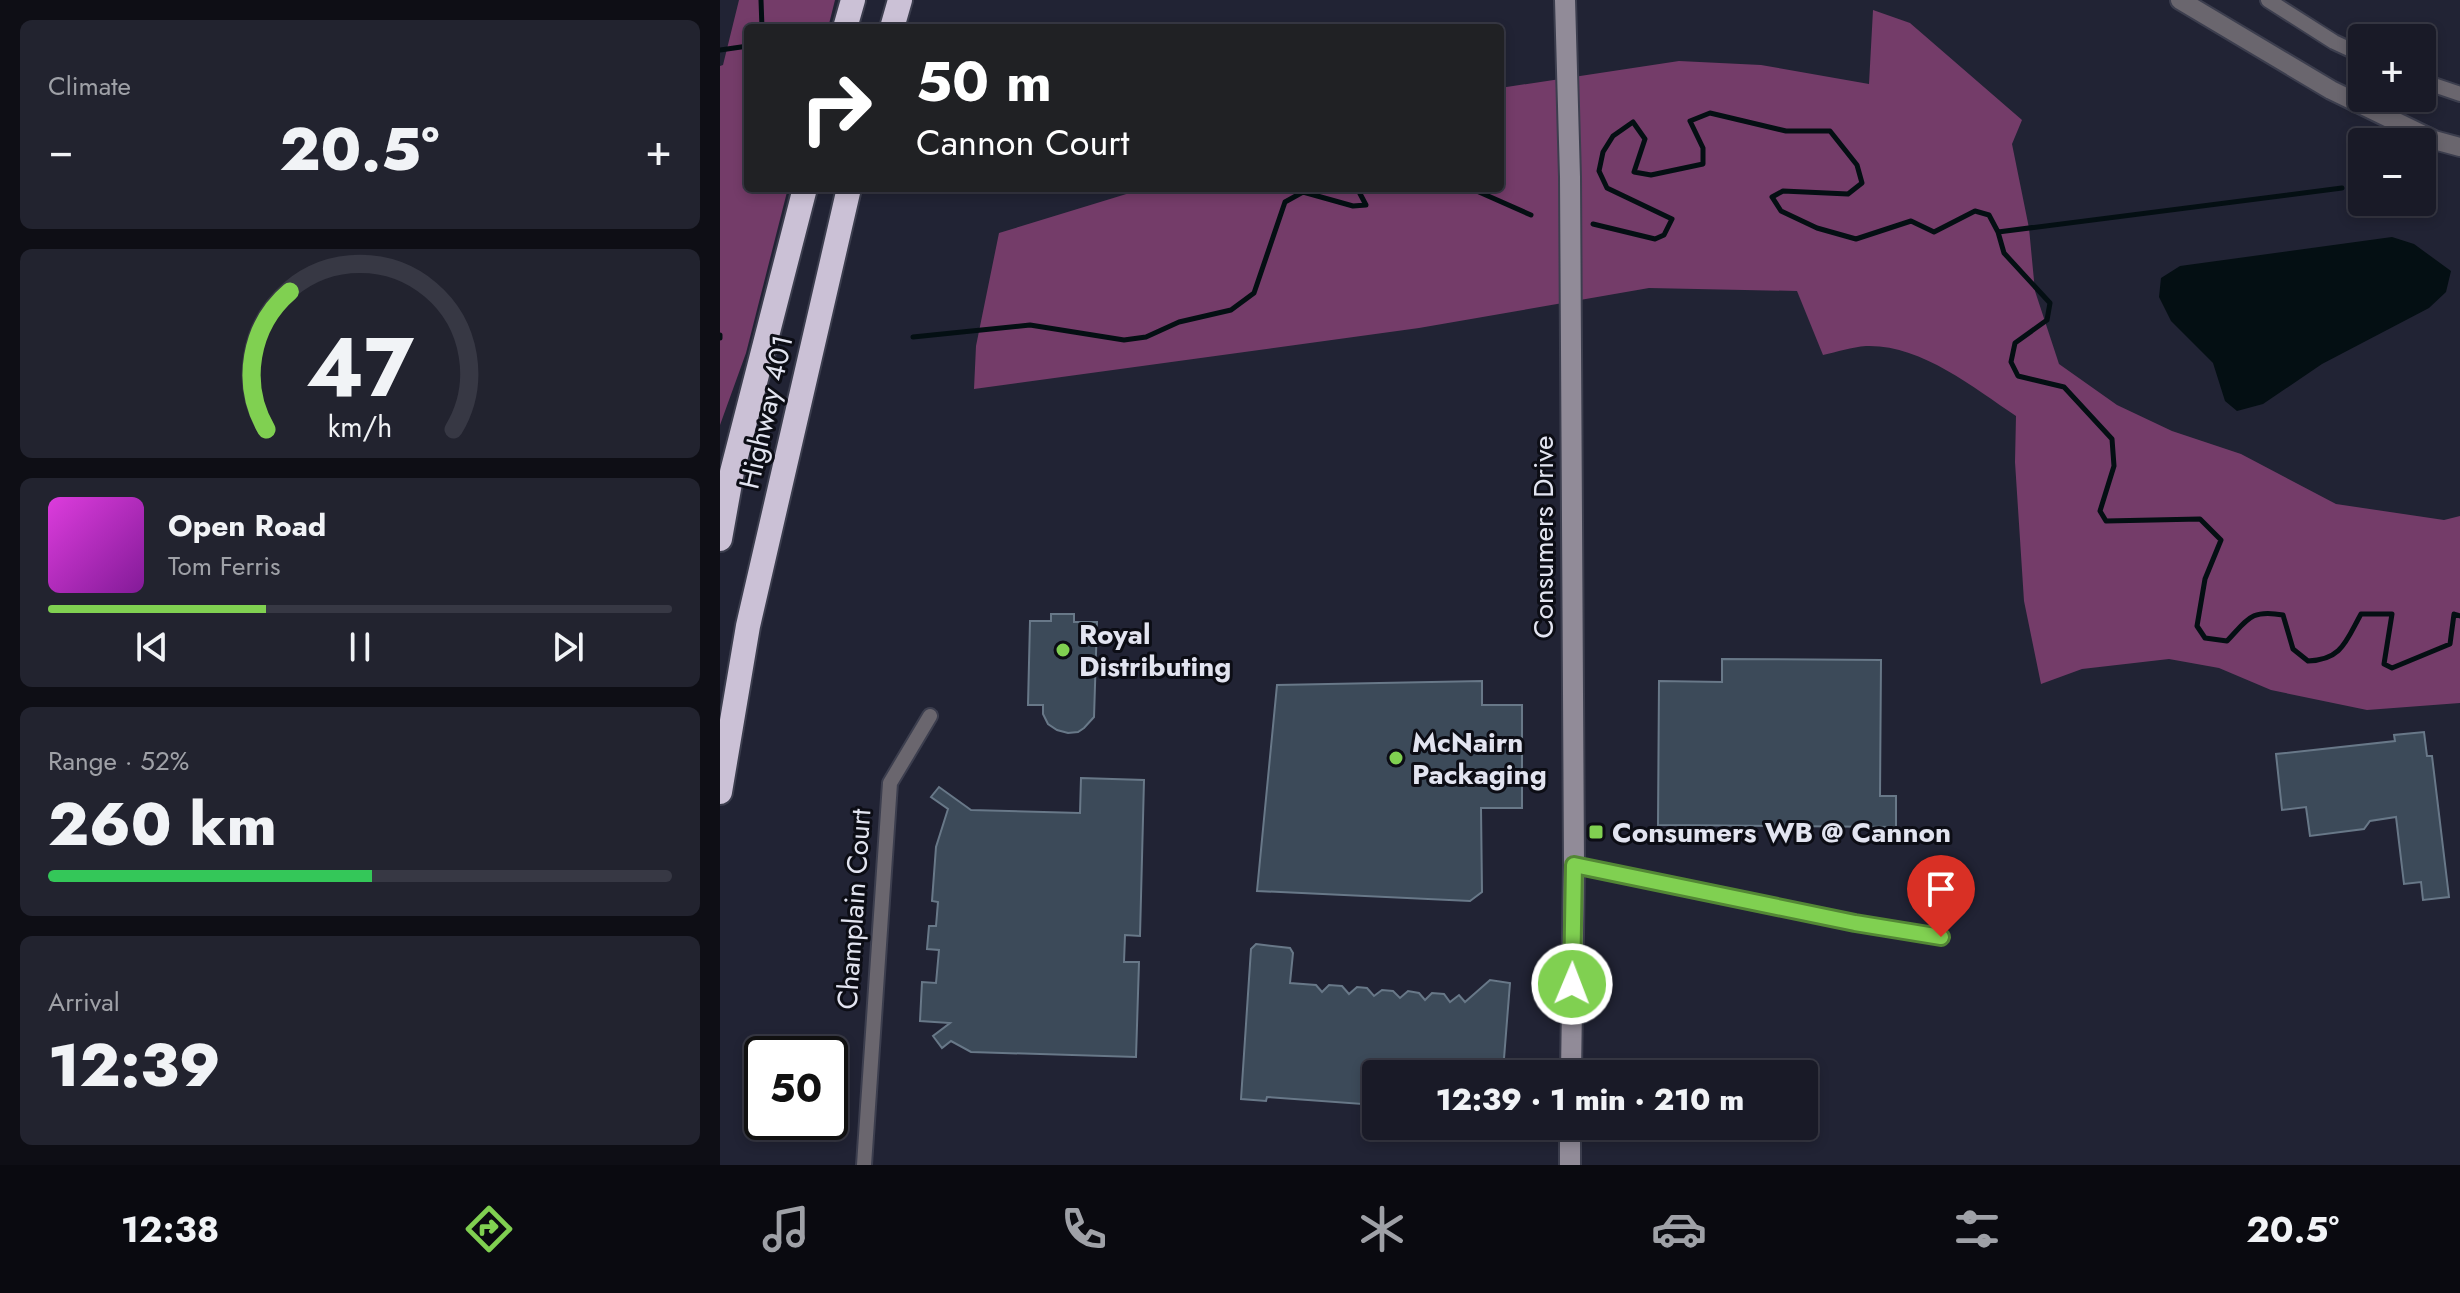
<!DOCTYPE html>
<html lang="en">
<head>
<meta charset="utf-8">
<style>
	body { margin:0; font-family:Jost,sans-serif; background:#22232f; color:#f1f3f6; height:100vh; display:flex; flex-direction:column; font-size:30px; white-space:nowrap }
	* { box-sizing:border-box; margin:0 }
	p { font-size:26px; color:#9fa1a7 }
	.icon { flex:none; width:44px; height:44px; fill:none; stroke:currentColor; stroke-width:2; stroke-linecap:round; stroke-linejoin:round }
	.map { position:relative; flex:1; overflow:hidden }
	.sheet { display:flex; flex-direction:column; gap:20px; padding:20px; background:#0e0e15; width:720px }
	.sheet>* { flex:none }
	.banner { position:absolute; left:24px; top:24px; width:760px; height:168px; border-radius:8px; box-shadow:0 4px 12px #0003,0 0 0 2px #373844; background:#202124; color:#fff; overflow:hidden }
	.controls { position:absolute; left:1628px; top:24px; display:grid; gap:16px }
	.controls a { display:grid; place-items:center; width:88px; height:88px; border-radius:8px; background:#191a27; box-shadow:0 4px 12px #0003,0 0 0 2px #373844; font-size:40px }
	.speed { position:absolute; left:24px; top:1036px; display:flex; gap:16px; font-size:40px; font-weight:700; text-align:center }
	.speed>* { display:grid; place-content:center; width:104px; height:104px; border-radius:50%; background:#191a27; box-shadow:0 4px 12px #0003,0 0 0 2px #373844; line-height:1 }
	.speed .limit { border:4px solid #111; border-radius:12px; background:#fff; color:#111 }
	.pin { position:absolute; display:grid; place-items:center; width:68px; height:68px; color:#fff; margin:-82px -34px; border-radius:50% 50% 50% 0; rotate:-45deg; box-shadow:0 0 8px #0007 }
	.pin .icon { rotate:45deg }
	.me { position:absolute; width:88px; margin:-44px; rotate:1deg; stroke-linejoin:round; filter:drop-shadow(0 0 6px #0008) }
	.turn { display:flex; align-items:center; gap:28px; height:168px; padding:0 40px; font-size:36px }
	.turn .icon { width:104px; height:104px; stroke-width:2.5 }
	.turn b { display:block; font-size:56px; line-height:68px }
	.big { font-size:60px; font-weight:800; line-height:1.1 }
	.sheet .card { flex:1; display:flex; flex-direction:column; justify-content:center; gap:12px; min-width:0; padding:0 28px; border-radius:12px; background:#22232f }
	.sheet .dial { align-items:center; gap:0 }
	.dial svg { height:208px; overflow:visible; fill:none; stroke:#373844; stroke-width:7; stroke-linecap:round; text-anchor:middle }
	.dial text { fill:#f1f3f6; stroke:none }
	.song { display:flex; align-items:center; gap:24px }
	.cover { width:96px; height:96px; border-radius:12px; background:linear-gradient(135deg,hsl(300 70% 55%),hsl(290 70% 35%)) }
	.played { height:8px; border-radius:4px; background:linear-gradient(90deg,#80d051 35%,#373844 35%) }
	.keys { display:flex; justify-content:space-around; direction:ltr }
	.heat { display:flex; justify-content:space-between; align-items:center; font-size:44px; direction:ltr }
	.charge { height:12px; border-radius:6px; background:linear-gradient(90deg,#34c759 52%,#373844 0) }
	.trip { position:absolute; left:642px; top:1060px; width:456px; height:80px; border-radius:8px; background:#191a27; box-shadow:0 4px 12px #0003,0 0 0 2px #373844; font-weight:800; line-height:80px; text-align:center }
	.tabs { display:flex; height:128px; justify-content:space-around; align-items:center; background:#0a0a10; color:#9fa1a7 }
	.tabs .icon { width:56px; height:56px }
	.tabs .selected { color:#80d051 }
	.tabs b { font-size:36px; color:#f1f3f6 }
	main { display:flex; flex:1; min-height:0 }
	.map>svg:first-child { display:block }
	.forest { fill:#743c69 }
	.water { fill:#040f13 }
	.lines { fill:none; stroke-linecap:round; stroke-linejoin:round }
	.stream { stroke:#040f13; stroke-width:5 }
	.building { fill:#3c4a59; stroke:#687888; stroke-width:2 }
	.minor-casing { stroke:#3c3e4e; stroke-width:18 }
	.tertiary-casing { stroke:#3c3e4e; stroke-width:22 }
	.secondary-casing { stroke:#3c3e4e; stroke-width:24 }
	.motorway-casing { stroke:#3c3e4e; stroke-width:28 }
	.minor { stroke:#6a666e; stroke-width:14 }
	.tertiary { stroke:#6a666e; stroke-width:18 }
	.secondary { stroke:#918b98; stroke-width:20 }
	.motorway { stroke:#cbc1d6; stroke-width:24 }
	.route-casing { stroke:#538735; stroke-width:20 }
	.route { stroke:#80d051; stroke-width:14 }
	.poi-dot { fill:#80d051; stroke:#0c0d15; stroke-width:3 }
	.labels { text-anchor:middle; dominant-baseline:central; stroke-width:6; stroke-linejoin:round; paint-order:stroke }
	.street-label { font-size:28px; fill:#e2e4f0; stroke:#0c0d15 }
	.poi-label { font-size:28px; font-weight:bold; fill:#e2e4f0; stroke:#0c0d15; text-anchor:start }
</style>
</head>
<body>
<main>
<section class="sheet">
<div class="card"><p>Climate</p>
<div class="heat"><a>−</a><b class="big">20.5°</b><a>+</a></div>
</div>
<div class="card dial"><svg viewBox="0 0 100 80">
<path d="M14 69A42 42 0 1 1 86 69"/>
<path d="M14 69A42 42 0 0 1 23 16" stroke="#80d051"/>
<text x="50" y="56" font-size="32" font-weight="700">47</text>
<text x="50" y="72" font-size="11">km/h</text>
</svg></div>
<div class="card">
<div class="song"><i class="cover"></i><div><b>Open Road</b><p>Tom Ferris</p></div></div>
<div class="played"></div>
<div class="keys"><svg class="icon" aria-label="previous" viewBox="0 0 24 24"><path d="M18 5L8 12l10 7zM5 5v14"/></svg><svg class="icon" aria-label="pause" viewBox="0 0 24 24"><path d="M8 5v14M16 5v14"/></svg><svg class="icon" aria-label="next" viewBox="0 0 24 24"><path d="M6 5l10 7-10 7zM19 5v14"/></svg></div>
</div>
<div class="card"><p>Range · 52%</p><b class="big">260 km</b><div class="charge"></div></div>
<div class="card"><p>Arrival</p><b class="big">12:39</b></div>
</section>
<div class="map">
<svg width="1740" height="1165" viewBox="0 0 1740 1165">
	<rect width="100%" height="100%" fill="#212334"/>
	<!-- forest -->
	<path class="forest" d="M19,0H115L108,28H28V188H68L26,353L0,425V66L3,65Z
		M1153,10L1190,23L1302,120L1292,144L1309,228L1315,291L1339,364L1397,405L1452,431L1521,454L1616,504L1724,520L1740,516V703L1647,710L1551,690L1499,668L1449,659L1362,669L1321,684L1304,601L1295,462L1296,416C1253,387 1200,344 1146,346C1132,347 1117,352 1103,355L1077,291L929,288L699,328L254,389L256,346L279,233L426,188H780V88L959,61L1041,65L1149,84Z"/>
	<!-- water -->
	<path class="water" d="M1672,237L1694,244L1731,271L1726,292L1709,308L1602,364L1543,404L1517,411L1505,401L1493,363L1451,321L1439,297L1441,278L1460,266Z"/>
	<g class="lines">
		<!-- stream -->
		<path class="stream" d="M41,0L42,28
			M0,50L28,46
			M750,188L811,215
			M873,224L935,239L944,235L952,219L887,188L879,171L883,152L893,136L913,122L925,139L914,172L931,175L983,164V148L970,121L990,113L1066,131H1110L1137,165L1142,183L1128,194L1063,191L1052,197L1061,211L1097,228L1136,239L1191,221L1214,232L1255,211L1269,215L1278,232L1284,253L1330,303L1327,320L1295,343L1291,362L1298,376L1344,387L1392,439L1394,466L1380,511L1386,521L1480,519L1501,540L1485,579L1477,626L1485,638L1507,641C1528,619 1531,609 1563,615L1573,649L1588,661C1622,660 1626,641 1641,614H1672L1664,664L1672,668L1730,644L1734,614L1740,616
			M1278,232L1622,188
			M0,335V338
			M193,337L310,325L404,340L426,337L459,322L511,310L534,293L565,202L583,192L633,206L646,205L637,188"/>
	</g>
	<!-- building -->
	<path class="building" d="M331,614H354V622H377L374,717L364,728L358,732L348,733L337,730L328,724L323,714V705H308L310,621H331Z
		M1002,659L1161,660L1160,796H1176V827L938,825L939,681L1002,682Z
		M762,681V705H802V808H761L762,892L750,901L537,891L557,685Z
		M1704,732L1707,756H1712L1729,897L1703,900L1701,882L1684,884L1676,817L1650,821L1644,829L1590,836L1586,807L1562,810L1556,754L1675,741L1674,735Z
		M361,778L424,780L420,936L405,935L404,962H419L416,1057L251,1052L231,1041L222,1048L213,1036L230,1023L200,1021L202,982L216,983L219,950L207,949L209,926H216L218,902L212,901L216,847L228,809L211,797L219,787L251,810L360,813Z
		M536,944L570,948L573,953L570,983L596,985L602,992L609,985L622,986L629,994L637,987L647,988L654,996L662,990L673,991L680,998L688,991L699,993L705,1000L712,993L724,994L730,1002L739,995L745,1002L770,980L790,983L783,1071H780V1074H656V1105L547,1097L546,1101L521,1099L531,949Z"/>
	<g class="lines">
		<!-- minor casing -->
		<g class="minor-casing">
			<path id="minor" d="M1548,0L1614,42L1642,55
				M1702,81L1740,94
				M854,865L1135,923L1221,937
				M144,1165L170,783L210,716"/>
		</g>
		<!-- tertiary casing -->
		<g class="tertiary-casing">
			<path id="tertiary" d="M1460,0L1611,90L1714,140L1740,147"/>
		</g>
		<!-- secondary casing -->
		<g class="secondary-casing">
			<path id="secondary" d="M845,0L850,177L854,865L851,1074
				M850,1165V1126"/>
		</g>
		<!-- motorway casing -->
		<g class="motorway-casing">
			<path id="motorway" d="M125,28L133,0
				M172,28L180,0
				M0,539L12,472L85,188
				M0,792L28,626L129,188"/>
		</g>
		<!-- minor -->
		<use href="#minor" class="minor"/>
		<!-- tertiary -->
		<use href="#tertiary" class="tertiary"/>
		<!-- secondary -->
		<use href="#secondary" class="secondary"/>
		<!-- motorway -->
		<use href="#motorway" class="motorway"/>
	</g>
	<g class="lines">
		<!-- route casing -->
		<g class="route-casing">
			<path id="route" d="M852,984L854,865L1135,923L1221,937"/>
		</g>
		<!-- route -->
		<use href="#route" class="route"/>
	</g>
	<!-- markers -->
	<g class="poi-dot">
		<circle cx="343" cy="650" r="8"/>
		<circle cx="676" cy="758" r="8"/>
		<rect x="868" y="824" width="16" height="16" rx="4"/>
	</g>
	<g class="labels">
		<!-- street labels -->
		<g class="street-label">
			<text transform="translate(46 412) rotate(-77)">Highway 401</text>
			<text transform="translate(823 537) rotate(-90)">Consumers Drive</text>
			<text transform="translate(134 909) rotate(-86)">Champlain Court</text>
		</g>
		<!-- poi labels -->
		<g class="poi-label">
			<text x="359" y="634">Royal<tspan x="359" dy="32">Distributing</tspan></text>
			<text x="692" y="742">McNairn<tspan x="692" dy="32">Packaging</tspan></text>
			<text x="892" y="832">Consumers WB @ Cannon</text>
		</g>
	</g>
</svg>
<div class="controls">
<a>+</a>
<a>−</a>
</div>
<div class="speed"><div class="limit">50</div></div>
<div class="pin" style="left:1221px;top:937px;background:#d93025"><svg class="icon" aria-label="arrive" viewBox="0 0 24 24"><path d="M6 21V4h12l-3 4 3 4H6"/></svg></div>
<svg class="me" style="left:852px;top:984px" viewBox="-20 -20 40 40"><circle r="17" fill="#80d051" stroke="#fff" stroke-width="3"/><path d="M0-11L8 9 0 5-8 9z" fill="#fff"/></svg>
<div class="trip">12:39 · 1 min · 210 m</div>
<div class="banner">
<div class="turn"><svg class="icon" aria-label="right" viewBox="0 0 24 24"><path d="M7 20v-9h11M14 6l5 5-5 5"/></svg><div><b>50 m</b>Cannon Court</div></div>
</div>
</div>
</main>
<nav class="tabs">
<b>12:38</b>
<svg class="icon selected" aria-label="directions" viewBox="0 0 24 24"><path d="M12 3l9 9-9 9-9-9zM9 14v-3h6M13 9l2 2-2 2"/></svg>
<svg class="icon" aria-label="music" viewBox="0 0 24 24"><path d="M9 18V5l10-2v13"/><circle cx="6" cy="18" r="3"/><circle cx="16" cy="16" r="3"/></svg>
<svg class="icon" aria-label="phone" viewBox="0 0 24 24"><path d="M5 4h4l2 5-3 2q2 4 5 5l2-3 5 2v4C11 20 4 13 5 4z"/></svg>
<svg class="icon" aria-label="climate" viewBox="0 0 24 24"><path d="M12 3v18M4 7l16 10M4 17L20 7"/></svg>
<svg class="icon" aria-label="car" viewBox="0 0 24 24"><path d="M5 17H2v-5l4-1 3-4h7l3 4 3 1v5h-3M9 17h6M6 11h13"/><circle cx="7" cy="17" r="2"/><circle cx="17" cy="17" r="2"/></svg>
<svg class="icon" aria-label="filters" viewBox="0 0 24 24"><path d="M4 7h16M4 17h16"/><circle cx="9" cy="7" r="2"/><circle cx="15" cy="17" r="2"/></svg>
<b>20.5°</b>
</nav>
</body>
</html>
